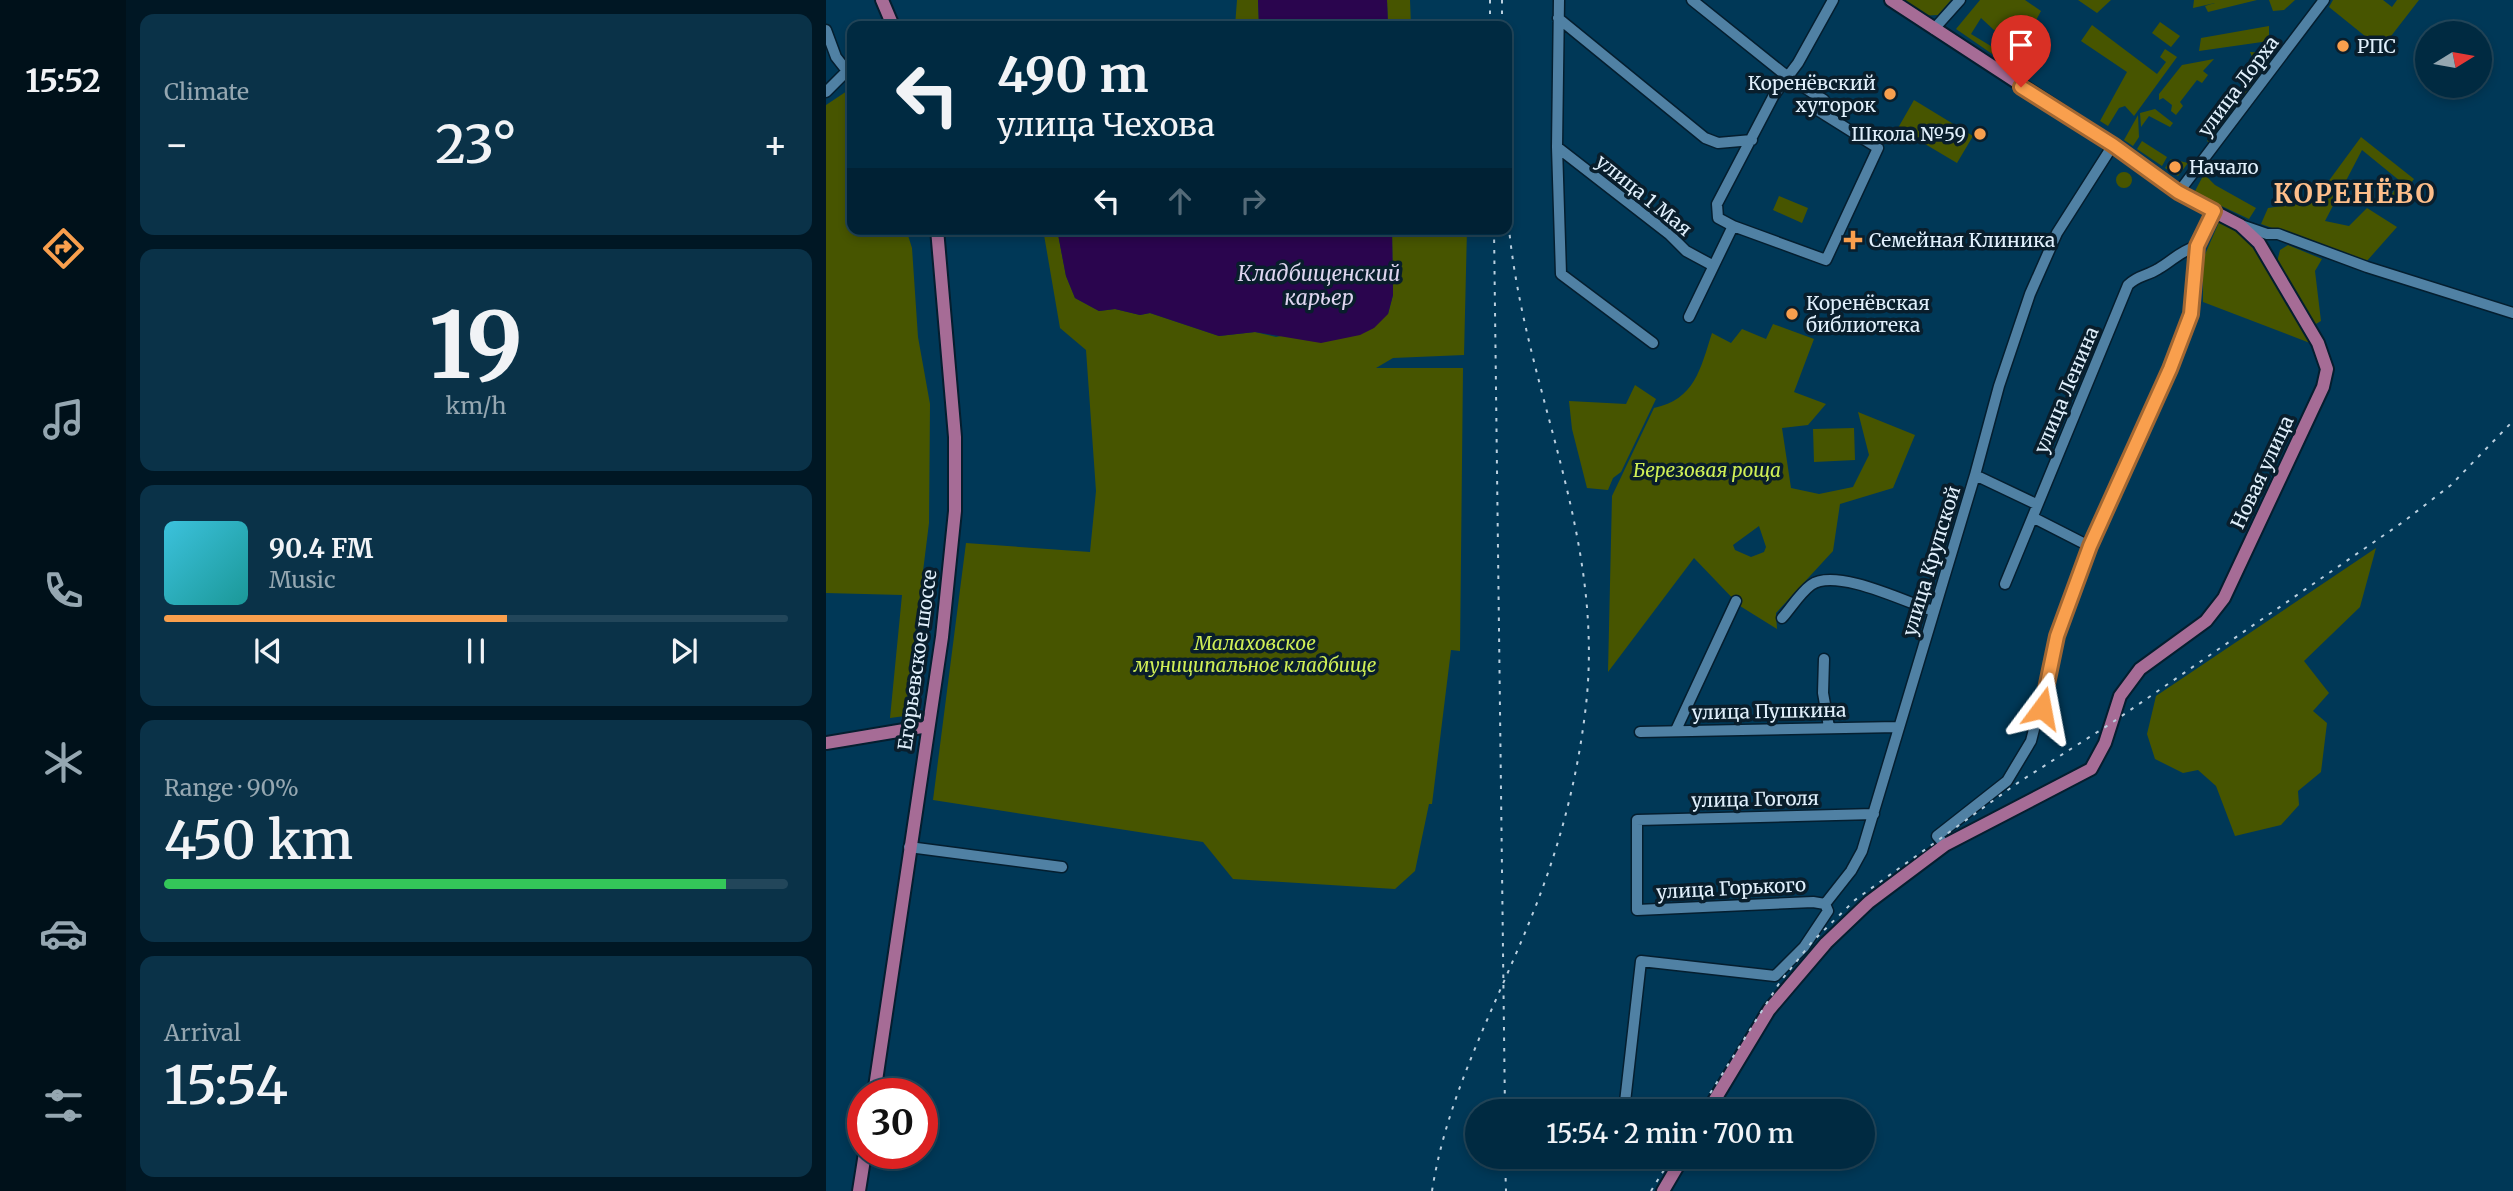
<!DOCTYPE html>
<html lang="en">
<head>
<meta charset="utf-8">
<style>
	body { margin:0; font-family:Merriweather,serif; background:#0a3248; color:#f1f3f6; height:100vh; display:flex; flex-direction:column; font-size:26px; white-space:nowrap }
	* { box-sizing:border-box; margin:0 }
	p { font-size:23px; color:#95a7b1 }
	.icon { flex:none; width:38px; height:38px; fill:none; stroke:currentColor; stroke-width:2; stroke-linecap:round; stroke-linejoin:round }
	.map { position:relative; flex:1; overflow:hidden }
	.side { display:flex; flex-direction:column; gap:14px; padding:14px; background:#001724; width:700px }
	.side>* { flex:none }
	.banner { position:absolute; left:21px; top:21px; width:665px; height:214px; border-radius:14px; box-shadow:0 4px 10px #0003,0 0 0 2px #22465a; background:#002a41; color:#f1f3f6; overflow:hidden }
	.needle { width:46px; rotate:79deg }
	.tools { position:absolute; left:1589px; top:21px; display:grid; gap:14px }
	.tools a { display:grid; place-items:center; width:77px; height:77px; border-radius:50%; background:#002a41; box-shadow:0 4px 10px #0003,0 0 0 2px #22465a; font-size:35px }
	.speed { position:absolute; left:21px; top:1078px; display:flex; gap:14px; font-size:35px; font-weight:700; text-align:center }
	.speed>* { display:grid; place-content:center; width:91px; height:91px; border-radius:50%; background:#002a41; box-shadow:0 4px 10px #0003,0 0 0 2px #22465a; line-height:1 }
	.speed .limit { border:10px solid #d22; background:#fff; color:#111 }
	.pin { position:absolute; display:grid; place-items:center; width:60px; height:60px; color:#fff; margin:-72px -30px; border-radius:50% 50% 50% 0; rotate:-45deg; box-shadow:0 0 7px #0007 }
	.pin .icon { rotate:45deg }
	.me { position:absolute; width:77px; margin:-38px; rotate:13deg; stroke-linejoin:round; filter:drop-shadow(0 0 5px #0008) }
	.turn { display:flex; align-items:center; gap:24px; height:147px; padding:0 35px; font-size:32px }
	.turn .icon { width:91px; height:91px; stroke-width:2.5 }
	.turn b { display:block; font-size:49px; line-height:60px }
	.lanes { display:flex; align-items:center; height:66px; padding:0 35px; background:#0003; justify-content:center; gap:35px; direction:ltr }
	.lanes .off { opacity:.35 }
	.big { font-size:52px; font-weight:600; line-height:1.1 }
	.side .tile { flex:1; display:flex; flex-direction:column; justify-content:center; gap:10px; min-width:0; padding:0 24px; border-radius:14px; background:#0a3248 }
	.side .dial { align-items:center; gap:0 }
	.dial b { font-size:91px; line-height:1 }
	.song { display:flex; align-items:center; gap:21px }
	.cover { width:84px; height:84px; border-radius:10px; background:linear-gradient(135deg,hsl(190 70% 55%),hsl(180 70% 35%)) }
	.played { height:7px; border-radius:4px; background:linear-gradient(90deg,#f99f4d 55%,#22465a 55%) }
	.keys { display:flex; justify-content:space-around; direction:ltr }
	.heat { display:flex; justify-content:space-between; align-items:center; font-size:38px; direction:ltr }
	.charge { height:10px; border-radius:5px; background:linear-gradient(90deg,#34c759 90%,#22465a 0) }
	.trip { position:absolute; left:639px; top:1099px; width:410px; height:70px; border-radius:35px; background:#002a41; box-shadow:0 4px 10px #0003,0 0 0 2px #22465a; font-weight:600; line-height:70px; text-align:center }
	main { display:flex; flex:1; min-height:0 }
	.menu { display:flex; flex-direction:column; width:126px; justify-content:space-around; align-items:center; background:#00111a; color:#95a7b1 }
	.menu .icon { width:49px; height:49px }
	.menu .selected { color:#f99f4d }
	.menu b { font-size:32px; color:#f1f3f6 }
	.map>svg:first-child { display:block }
	.green { fill:#475500; fill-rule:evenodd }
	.water { fill:#2a054e }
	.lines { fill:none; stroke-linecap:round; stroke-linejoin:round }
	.minor-casing { stroke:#041e2f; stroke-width:13 }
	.major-casing { stroke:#041e2f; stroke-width:16 }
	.minor { stroke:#5081a4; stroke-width:10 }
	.major { stroke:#a66c96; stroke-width:12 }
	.rail { stroke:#b9cfdf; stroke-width:2; stroke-dasharray:3.5 7; stroke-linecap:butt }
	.route-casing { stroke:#a26732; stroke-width:18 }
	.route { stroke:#f99f4d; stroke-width:12 }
	.poi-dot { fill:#f99f4d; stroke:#091e2c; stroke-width:2.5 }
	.labels { text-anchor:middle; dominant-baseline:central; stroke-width:7; stroke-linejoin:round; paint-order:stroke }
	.poi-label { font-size:19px; fill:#e1f0fc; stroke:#091e2c; text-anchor:start }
	.street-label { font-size:19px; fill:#e1f0fc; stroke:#091e2c }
	.park-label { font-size:19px; font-style:italic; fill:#d0ef56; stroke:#091e2c }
	.water-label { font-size:21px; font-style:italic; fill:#ded5ef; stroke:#091e2c }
	.district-label { font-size:26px; font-weight:bold; letter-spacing:2px; fill:#febe8a; stroke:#091e2c }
</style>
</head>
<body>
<main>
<nav class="menu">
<b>15:52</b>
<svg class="icon selected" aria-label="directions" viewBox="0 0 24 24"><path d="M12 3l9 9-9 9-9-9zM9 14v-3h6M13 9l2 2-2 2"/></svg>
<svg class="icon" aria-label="music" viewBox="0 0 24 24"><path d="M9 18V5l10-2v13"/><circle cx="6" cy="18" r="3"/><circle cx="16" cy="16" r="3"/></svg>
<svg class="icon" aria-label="phone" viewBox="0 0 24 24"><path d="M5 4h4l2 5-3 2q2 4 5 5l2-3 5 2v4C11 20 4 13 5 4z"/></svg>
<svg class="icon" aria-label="climate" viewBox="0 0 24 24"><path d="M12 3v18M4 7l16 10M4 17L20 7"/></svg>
<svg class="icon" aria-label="car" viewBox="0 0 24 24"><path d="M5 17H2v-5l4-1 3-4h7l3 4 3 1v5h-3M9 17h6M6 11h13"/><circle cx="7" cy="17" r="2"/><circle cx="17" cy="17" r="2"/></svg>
<svg class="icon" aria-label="filters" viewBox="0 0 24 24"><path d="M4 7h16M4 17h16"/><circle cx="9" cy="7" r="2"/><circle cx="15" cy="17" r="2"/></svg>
</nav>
<section class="side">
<div class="tile"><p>Climate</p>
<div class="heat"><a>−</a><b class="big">23°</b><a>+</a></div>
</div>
<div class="tile dial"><b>19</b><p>km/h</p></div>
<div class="tile">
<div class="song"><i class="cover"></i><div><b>90.4 FM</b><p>Music</p></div></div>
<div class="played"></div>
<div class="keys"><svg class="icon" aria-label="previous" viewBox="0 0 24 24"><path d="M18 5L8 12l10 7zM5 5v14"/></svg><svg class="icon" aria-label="pause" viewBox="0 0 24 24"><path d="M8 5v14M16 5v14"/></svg><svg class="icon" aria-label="next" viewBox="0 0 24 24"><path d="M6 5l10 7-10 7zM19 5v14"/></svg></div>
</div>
<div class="tile"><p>Range · 90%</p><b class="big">450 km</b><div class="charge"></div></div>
<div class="tile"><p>Arrival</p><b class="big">15:54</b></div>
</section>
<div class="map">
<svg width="1687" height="1191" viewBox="0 0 1687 1191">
	<rect width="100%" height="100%" fill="#003857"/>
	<!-- green -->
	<path class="green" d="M411,0H432L433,26H409Z
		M561,0H584L585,26H562Z
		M1074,0H1125L1112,15L1092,16Z
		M1154,0H1199L1215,11L1185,67L1130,29ZM1155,18L1168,30L1187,39L1178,54L1145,34Z
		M1252,0H1285L1271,13Z
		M1368,0H1431L1382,12L1379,6L1389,3L1367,8Z
		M1443,0H1469L1458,10L1447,11Z
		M1507,0H1557L1566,7L1571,0H1593L1555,49L1503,7Z
		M1334,22L1354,36L1345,47L1326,33Z
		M1266,25L1331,74L1340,62L1334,57L1339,49L1351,57L1308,116L1299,106L1293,108L1282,126L1274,121L1301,72L1255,41Z
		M1443,26V41L1373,51L1375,38Z
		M1424,52L1439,53L1446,59L1384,143L1381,141L1432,70Z
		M1388,59L1377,71L1382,75L1376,83L1371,80L1354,102L1357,106L1350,115L1345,111L1346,105L1337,98L1333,100V94L1356,65Z
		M21,91L26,93V229H80L86,248L92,337L104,404L103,523L79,716L64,718L76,595L0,593V105Z
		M1088,100L1147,136L1131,163L1072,128Z
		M1329,109L1347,123L1344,127L1323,116L1315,127L1314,113Z
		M1312,115L1313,137L1307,146L1298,140Z
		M1535,137L1588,179L1572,201L1564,197L1574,181L1536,150L1499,221L1523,226L1541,208L1571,227L1540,262L1435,224L1442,208L1488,201Z
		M1316,141L1341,157L1336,166L1311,149Z
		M1345,159L1362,163L1352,176L1339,168Z
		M1290 180a8 8 0 1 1 16 0a8 8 0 1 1-16 0Z
		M1378,174L1389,185L1430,208L1423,219L1368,193Z
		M953,196L982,208L976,223L947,210Z
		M1394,220C1440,242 1460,300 1484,343L1377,302V259Z
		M217,229H231L240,276L249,298L273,311L289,309L314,315L324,313L393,336L429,332L450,337L562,314L567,295L566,229H641L638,355L567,358L550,368H637L634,651L625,650L606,804H603L589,871L569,889L407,879L377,842L107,800L140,543L264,552L270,491L260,350L234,328Z
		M1462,245L1496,259L1489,271L1495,321L1488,325L1451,262L1454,250Z
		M947,324L988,339L968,392L1000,404L982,425L956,428L965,488L993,494L1027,487L1043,455L1032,412L1089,435L1067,488L1014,504L1007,551L950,613L951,629L914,606L868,558L782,672L786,496L828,408C869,399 874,370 886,333L905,343L916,329L940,339ZM933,526L940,547L938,552L925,557L909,550L907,545Z
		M809,385L830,399L795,472L787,478L782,490L761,488L746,429L743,401L800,404Z
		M1028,428L1029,460L988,462L987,429Z
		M1550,548L1534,607L1478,661L1503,693L1487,711L1501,723L1495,772L1472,791L1473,805L1455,825L1409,836L1390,786L1372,770L1357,773L1329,759L1321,734L1330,696Z"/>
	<!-- water -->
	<path class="water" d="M432,0H561L562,26H433Z
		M231,229H566L567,295L562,314L548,328L534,335L495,343L429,332L393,336L324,313L314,315L289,309L273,311L249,298L240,276Z"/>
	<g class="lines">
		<!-- minor casing -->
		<g class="minor-casing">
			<path id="minor" d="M733,0L731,147L735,274L827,343
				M866,0L962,77L998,100L993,111L1052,148L1000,260L907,226L892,218L891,204L948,95L972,63L1007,0
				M732,18L879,138L892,143L926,140
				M1108,29L1134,0
				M0,30L10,57L21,71L0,92
				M731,147L843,234L860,251L886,265
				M1352,193L1498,0
				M1415,225L1441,234H1452L1541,267L1687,313
				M863,317L907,226
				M1149,475L1210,504
				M1208,518L1263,546
				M1179,584L1302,285C1312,275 1321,276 1332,269C1348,260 1352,252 1371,246
				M956,618C965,608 974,593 985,585C1009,567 1080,602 1107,611
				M998,659L997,693L1003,727
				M850,730L910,601
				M814,732L1072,727
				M1119,845L1111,836L1181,781L1205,741L1232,636L1263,546L1344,369L1365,314L1371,246L1388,211
				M83,847L236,867
				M999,904L987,902L811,910V820L1048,814
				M798,1111L815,961L949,976L978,947L1002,911L999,904L1025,871L1036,851L1149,475L1173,386L1204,294L1231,233L1287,145"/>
		</g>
		<!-- major casing -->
		<g class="major-casing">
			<path id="major" d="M56,0L67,26
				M0,743L102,726
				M48,1094L116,637L129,511V437L111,229
				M882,1111L943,1010L1000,943L1043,902L1119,845L1265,769L1279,743L1294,696L1314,669L1380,621L1398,598L1497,387L1501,369L1492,343L1433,243L1414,225L1352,193L1287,145L1065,0
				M33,1191L39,1153
				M837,1191L857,1157"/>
		</g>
		<!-- minor -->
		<use href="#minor" class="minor"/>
		<!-- major -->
		<use href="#major" class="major"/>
		<!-- rail -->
		<path class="rail" d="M664,0V26
			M676,0V26
			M668,229L679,1111
			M873,1111L954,982L986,942L1029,900L1193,782L1284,724L1577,522L1625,485L1687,421
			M679,1157L680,1191
			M606,1191C623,1082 681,987 718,884C739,826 753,767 760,705C780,525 690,375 681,202
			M825,1191L846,1157"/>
	</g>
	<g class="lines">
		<!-- route casing -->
		<g class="route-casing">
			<path id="route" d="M1195,87L1287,145L1352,192L1388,211L1371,246L1365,314L1344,369L1264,546L1231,636L1216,708"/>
		</g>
		<!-- route -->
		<use href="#route" class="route"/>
	</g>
	<!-- markers -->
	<g class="poi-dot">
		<circle cx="1517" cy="46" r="7"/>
		<circle cx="1064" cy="94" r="7"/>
		<circle cx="1154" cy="134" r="7"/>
		<circle cx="1349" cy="167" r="7"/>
		<path d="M1023.5 229.5h7v7h7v7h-7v7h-7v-7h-7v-7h7z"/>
		<circle cx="966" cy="314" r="7"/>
	</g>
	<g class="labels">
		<!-- poi labels -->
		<g class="poi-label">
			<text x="1531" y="46">РПС</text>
			<text x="1050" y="83" text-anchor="end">Коренёвский<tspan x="1050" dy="22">хуторок</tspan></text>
			<text x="1140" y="134" text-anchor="end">Школа №59</text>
			<text x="1363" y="167">Начало</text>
			<text x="1043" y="240">Семейная Клиника</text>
			<text x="980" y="303">Коренёвская<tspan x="980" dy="22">библиотека</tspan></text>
		</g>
		<!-- street labels -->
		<g class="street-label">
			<text transform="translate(1412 86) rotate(-53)">улица Лорха</text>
			<text transform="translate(818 195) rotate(39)">улица 1 Мая</text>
			<text transform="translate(1240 390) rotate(-67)">улица Ленина</text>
			<text transform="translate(1436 472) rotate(-65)">Новая улица</text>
			<text transform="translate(1105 561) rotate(-73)">улица Крупской</text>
			<text transform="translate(91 660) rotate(-82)">Егорьевское шоссе</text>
			<text transform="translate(943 711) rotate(-1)">улица Пушкина</text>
			<text transform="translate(929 799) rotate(-1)">улица Гоголя</text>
			<text transform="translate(905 888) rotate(-3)">улица Горького</text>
		</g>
		<!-- park labels -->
		<g class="park-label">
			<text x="881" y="470">Березовая роща</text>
			<text x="429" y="643">Малаховское<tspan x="429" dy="22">муниципальное кладбище</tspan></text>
		</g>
		<!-- water labels -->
		<g class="water-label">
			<text x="493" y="273">Кладбищенский<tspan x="493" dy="24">карьер</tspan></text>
		</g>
		<!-- district labels -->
		<g class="district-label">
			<text x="1529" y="193">КОРЕНЁВО</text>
		</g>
	</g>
</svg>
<div class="tools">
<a><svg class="needle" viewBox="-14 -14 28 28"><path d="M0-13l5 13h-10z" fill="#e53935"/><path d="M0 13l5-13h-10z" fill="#95a7b1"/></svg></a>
</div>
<div class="speed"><div class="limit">30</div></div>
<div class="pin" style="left:1195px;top:87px;background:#d93025"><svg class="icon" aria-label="arrive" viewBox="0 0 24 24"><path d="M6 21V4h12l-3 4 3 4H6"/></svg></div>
<svg class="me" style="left:1216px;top:708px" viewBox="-20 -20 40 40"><path d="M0-17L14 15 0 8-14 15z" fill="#f99f4d" stroke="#fff" stroke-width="4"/></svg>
<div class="trip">15:54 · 2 min · 700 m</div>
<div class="banner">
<div class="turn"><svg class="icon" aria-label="left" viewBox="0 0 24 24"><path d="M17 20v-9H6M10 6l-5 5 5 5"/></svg><div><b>490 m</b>улица Чехова</div></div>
<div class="lanes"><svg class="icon" aria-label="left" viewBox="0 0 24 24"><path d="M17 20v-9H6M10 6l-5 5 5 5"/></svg><svg class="icon off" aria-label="ahead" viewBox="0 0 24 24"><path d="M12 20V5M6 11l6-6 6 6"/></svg><svg class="icon off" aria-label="right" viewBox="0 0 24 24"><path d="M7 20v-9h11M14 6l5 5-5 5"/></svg></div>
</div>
</div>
</main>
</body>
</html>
